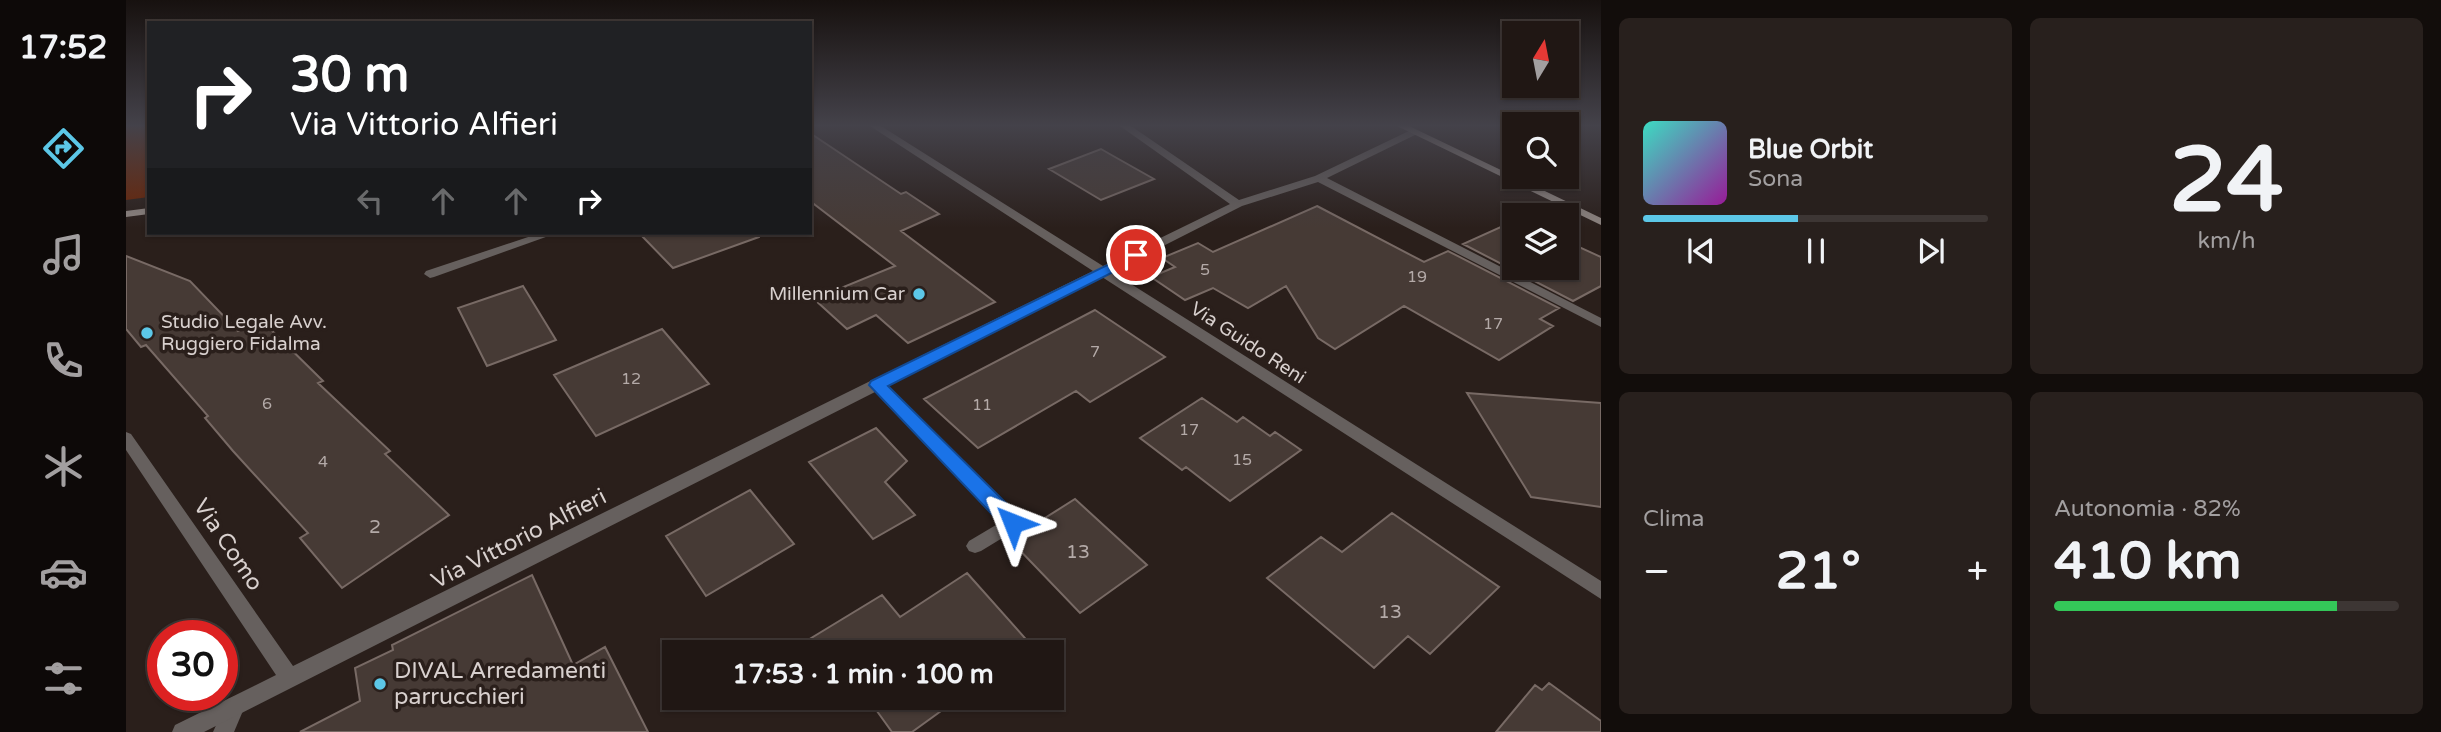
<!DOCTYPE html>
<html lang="it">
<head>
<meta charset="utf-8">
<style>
	body { margin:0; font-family:"Varela Round",sans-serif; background:#28201d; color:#f1f3f6; height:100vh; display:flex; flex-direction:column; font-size:26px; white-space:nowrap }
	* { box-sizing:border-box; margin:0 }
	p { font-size:23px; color:#a29fa0 }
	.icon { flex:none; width:38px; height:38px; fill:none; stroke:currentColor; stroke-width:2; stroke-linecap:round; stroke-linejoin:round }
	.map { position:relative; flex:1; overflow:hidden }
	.panel { display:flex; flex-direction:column; gap:18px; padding:18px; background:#120d0b; width:840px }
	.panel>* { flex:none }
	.top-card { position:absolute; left:21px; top:21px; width:665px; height:214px; border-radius:0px; box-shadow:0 2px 5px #0004,0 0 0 2px #3d3634; background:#202124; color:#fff; overflow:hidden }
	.needle { width:46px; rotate:10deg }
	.fabs { position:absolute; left:1376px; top:21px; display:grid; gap:14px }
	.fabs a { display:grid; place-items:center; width:77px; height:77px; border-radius:0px; background:#201714; box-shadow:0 2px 5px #0004,0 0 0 2px #3d3634; font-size:35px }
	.speed { position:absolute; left:21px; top:620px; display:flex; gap:14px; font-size:35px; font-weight:700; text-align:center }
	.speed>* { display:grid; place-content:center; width:91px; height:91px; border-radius:50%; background:#201714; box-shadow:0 2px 5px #0004,0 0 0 2px #3d3634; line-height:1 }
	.speed .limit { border:10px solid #d22; background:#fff; color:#111 }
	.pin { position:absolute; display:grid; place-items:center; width:60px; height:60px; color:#fff; margin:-30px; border:4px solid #fff; border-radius:50%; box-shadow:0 2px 7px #0007 }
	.me { position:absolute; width:77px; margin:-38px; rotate:315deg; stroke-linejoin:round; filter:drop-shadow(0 0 5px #0008) }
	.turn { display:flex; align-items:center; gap:24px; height:147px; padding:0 28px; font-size:32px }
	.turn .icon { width:91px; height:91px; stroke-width:2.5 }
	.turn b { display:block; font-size:49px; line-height:60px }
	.lanes { display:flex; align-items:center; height:66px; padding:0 28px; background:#0003; justify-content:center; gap:35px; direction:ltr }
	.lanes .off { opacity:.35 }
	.big { font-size:52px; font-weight:700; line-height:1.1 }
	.panel .tile { flex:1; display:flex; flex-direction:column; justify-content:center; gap:10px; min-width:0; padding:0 24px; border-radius:10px; background:#28201d }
	.panel .dial { align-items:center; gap:0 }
	.dial b { font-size:91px; line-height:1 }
	.song { display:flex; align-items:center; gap:21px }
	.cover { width:84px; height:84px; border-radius:10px; background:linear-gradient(135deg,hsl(170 70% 55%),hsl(300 70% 35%)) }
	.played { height:7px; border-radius:4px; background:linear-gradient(90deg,#5cc7e7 45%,#3d3634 45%) }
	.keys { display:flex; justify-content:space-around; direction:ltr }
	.heat { display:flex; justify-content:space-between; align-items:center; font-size:38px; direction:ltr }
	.charge { height:10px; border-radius:5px; background:linear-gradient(90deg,#34c759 82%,#3d3634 0) }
	.panel .tiles { flex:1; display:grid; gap:18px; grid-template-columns:repeat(2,1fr) }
	.trip { position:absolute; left:536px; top:640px; width:402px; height:70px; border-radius:0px; background:#201714; box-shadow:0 2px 5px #0004,0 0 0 2px #3d3634; font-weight:700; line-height:70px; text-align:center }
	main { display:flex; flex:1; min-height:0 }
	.dock { display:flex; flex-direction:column; width:126px; justify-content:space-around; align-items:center; background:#0d0908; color:#a29fa0 }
	.dock .icon { width:49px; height:49px }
	.dock .current { color:#5cc7e7 }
	.dock b { font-size:32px; color:#f1f3f6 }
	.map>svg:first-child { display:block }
	.green { fill:#6c2303 }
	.building { fill:#463a35; stroke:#786a65; stroke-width:2 }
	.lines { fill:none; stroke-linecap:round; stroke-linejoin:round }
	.lane { fill:#66605e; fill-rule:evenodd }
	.street { fill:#66605e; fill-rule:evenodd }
	.secondary { fill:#8c837f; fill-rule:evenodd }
	.route { fill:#1a73e8; stroke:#114b97; stroke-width:2 }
	.poi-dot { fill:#5cc7e7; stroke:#2a1f1b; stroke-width:2.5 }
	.labels { text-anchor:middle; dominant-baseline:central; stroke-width:7; stroke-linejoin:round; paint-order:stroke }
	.number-label { font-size:16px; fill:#b4aaa8 }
	.poi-label { font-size:19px; fill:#d8d0ce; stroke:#2a1f1b; text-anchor:end }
	.street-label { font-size:19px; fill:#d8d0ce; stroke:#2a1f1b }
	.near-number-label { font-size:19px; fill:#b4aaa8 }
	.near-street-label { font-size:23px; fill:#d8d0ce; stroke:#2a1f1b }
	.near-poi-label { font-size:23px; fill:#d8d0ce; stroke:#2a1f1b; text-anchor:start }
</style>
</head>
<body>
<main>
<nav class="dock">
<b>17:52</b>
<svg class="icon current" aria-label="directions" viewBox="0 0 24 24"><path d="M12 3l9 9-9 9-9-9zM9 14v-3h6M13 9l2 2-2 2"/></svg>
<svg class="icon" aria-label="music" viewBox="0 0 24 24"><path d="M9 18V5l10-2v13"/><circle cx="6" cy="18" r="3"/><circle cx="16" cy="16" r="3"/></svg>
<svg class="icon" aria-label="phone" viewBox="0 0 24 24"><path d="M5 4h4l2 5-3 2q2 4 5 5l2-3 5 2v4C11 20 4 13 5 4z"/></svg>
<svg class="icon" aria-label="climate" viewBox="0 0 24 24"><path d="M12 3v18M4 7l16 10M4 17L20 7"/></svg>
<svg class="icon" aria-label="car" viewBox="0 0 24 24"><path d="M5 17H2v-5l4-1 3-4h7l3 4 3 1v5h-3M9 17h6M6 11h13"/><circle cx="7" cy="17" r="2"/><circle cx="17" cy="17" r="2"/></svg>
<svg class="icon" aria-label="filters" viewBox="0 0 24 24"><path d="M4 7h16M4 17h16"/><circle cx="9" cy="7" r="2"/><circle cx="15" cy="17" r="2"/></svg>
</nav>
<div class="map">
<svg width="1475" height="732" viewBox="0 0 1475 732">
	<rect width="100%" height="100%" fill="#2a1f1b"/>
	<!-- green -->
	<path class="green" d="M0,126H23V197L0,200Z"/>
	<!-- building -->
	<path class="building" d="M684,133L775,194L780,192L813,214L775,231L869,302L782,343L750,315L721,329L688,299L769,266L684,201Z
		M975,149L989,157L1028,179L975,200L923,169Z
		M1191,206L1298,262L1322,251L1433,308L1414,319L1427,326L1373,360L1278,306L1209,349L1192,338L1160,286L1122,308L1087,288L1059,300L1025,277L1049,267L1036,258L1072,243L1087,252Z
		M1388,221V268H1440V241L1475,257V286L1447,301L1337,244Z
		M513,233H633V237L547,268Z
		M0,256L64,281L112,331L135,320L197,381L192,383L264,451L259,454L323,515L216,588L174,538L182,533L107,451L79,418L82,416L20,345L15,347L0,329Z
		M397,286L430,340L361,366L332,308Z
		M969,310L1039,357L964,402L950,391L852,448L798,399Z
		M536,329L583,384L470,436L428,375Z
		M1341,393L1475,403V507L1405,497Z
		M1076,398L1111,422L1117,417L1144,436L1149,432L1175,450L1104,501L1060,467L1056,470L1014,438Z
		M750,428L781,461L759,482L789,515L747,539L683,462Z
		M624,490L668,544L580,596L540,536Z
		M949,499L1021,565L954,613L884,540Z
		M1266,513L1373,587L1304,654L1282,636L1248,668L1141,578L1195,537L1216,552Z
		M841,573L906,646L897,653H683L689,649L682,640L756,595L774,617Z
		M406,575L447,665L479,647L522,732H174L234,701L229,668L267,650L266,645Z
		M1423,683L1475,721V732H1370L1409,685L1416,690Z
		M721,698H833L786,732H766L743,700L729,709Z"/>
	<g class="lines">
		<!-- lane -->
		<path class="lane" d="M109,696L116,699L119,706L108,732H87L102,699Z"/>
		<!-- street -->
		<path class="street" d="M744,126H755L977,266L1104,204L994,126H1005L1113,200L1189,176L1285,130H1291V134L1201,178L1475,318V327L1192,182L1116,206L986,272L1475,581V599L976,277L761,386L893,518L895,523L893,528L855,551L849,553L843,551L840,546L843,541L875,522L749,392L78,732H46L49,725L150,675L0,450V432L5,434L167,666L967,271Z
			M414,233H431L308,277L304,278L298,274L300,271Z"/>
		<!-- secondary -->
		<path class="secondary" d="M1271,126H1283L1475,218V225Z
			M23,208V214L0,217V211Z"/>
	</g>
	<!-- sky -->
	<linearGradient id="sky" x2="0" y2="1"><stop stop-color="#17110f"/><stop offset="0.55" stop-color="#44424a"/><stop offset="1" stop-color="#44424a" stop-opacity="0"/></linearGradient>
	<rect width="1475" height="228" fill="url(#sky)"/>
	<!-- route -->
	<path class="route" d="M1010,251L1017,255L1015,258L762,386L894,517L896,523L894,529L887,531L880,529L743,385L745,381Z"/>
	<!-- markers -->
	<g class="poi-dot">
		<circle cx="793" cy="294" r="7"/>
		<circle cx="21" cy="333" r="7"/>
		<circle cx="254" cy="684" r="7"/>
	</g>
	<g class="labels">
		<!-- number labels -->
		<g class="number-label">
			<text x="1079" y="270">5</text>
			<text x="1291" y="277">19</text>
			<text x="1367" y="324">17</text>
			<text x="969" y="352">7</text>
			<text x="505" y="379">12</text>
			<text x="141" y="404">6</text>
			<text x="856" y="405">11</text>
			<text x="1063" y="430">17</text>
			<text x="1116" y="460">15</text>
			<text x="197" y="462">4</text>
		</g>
		<!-- poi labels -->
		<g class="poi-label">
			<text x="779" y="294">Millennium Car</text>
			<text x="35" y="322" text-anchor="start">Studio Legale Avv.<tspan x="35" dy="22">Ruggiero Fidalma</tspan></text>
		</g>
		<!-- street labels -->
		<g class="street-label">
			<text transform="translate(1122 343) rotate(33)">Via Guido Reni</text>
		</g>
		<!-- near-number labels -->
		<g class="near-number-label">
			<text x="249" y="527">2</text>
			<text x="952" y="552">13</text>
			<text x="1264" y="612">13</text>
		</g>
		<!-- near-street labels -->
		<g class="near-street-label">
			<text transform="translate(393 539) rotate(-27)">Via Vittorio Alfieri</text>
			<text transform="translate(102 545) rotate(56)">Via Como</text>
		</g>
		<!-- near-poi labels -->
		<g class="near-poi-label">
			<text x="268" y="671">DIVAL Arredamenti<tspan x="268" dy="26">parrucchieri</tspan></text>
		</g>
	</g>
</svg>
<div class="fabs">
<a><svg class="needle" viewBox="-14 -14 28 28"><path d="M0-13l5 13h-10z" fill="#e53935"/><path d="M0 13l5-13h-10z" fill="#a29fa0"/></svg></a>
<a><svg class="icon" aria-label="search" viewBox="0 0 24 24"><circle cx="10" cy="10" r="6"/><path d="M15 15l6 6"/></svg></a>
<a><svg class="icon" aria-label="layers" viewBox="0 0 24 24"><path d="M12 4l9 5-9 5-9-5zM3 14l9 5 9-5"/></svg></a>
</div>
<div class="speed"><div class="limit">30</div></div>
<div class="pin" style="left:1010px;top:255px;background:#d93025"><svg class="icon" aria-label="arrive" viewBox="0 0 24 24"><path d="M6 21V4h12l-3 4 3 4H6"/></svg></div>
<svg class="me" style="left:887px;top:523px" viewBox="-20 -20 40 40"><path d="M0-17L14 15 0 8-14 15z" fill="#1a73e8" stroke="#fff" stroke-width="4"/></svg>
<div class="trip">17:53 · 1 min · 100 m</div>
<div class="top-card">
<div class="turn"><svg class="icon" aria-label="right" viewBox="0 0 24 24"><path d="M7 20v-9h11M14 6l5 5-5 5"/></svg><div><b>30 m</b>Via Vittorio Alfieri</div></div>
<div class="lanes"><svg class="icon off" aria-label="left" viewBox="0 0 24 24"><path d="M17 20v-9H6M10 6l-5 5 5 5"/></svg><svg class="icon off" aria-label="ahead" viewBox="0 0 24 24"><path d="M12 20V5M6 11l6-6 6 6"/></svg><svg class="icon off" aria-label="ahead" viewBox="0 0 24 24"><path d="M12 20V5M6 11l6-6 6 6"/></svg><svg class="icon" aria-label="right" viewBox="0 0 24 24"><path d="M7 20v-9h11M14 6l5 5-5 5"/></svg></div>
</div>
</div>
<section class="panel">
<div class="tiles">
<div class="tile">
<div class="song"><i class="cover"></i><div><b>Blue Orbit</b><p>Sona</p></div></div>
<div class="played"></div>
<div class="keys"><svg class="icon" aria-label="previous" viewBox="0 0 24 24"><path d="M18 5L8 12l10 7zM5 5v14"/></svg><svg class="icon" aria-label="pause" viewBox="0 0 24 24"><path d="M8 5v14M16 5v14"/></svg><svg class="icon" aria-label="next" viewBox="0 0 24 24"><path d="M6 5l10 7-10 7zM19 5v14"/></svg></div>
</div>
<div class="tile dial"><b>24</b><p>km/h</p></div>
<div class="tile"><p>Clima</p>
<div class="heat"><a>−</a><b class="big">21°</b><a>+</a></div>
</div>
<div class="tile"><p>Autonomia · 82%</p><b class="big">410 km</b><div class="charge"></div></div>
</div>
</section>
</main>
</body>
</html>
